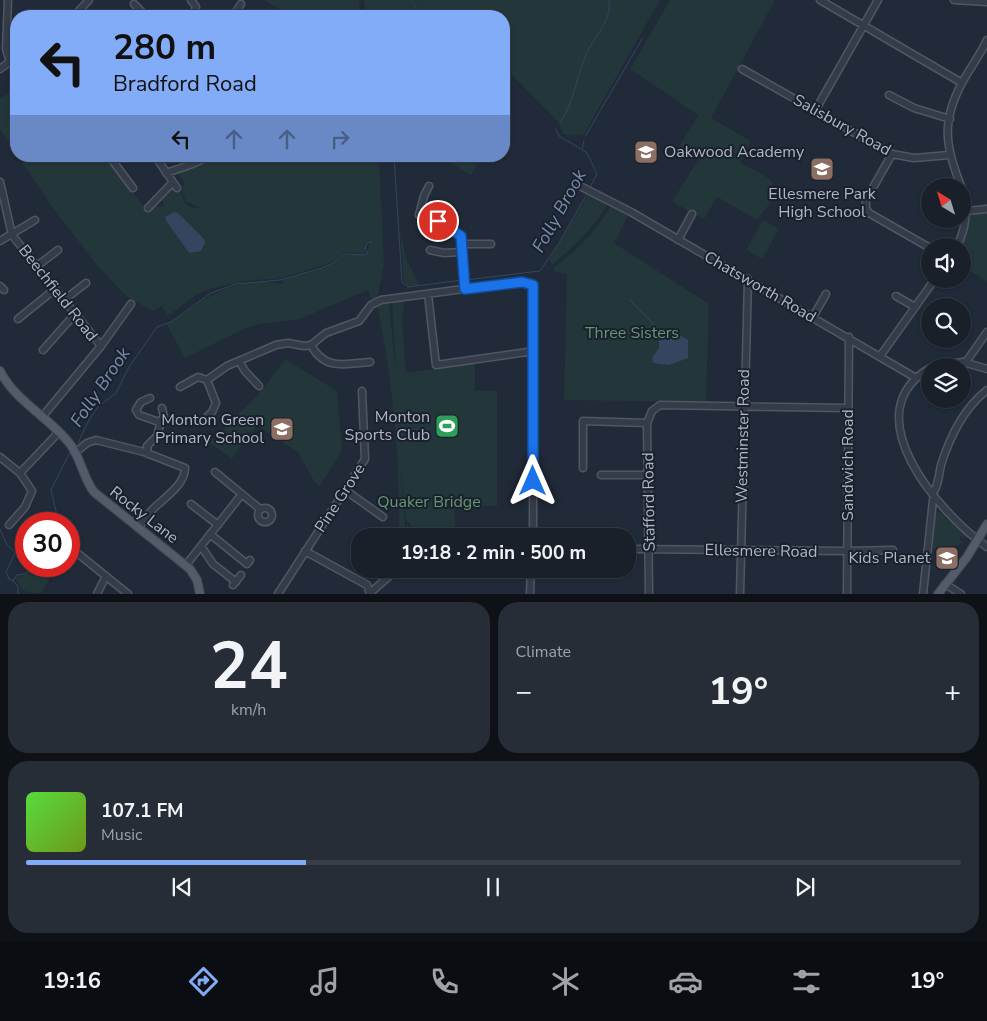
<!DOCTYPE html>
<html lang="en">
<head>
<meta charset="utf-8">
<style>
	body { margin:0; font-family:"Nunito Sans",sans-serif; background:#262d36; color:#f1f3f6; height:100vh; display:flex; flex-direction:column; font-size:19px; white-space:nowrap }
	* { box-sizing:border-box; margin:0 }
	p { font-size:16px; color:#9fa3a8 }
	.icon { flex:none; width:28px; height:28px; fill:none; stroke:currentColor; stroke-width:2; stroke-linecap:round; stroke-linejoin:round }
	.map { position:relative; height:594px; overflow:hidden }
	.sheet { display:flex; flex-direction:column; gap:8px; padding:8px; background:#0e1217; flex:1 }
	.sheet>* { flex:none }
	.hud { position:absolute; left:10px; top:10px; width:500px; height:152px; border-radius:20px; box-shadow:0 1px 4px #0004,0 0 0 1px #373e47; background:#82acf7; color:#111; overflow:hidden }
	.needle { width:32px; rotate:322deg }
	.buttons { position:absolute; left:921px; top:178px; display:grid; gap:10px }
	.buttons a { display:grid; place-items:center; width:50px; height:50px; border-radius:50%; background:#19202a; box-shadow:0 1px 4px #0004,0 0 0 1px #373e47; font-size:25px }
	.speed { position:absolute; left:15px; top:512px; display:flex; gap:10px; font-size:25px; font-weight:700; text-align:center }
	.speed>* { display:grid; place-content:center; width:65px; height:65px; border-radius:50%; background:#19202a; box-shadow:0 1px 4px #0004,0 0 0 1px #373e47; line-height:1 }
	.speed .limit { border:8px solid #d22; background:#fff; color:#111 }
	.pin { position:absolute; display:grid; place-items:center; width:42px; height:42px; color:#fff; margin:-21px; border:2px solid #fff; border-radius:50%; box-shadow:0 1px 5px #0007 }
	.me { position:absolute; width:55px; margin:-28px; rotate:0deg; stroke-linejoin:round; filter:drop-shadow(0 0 4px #0008) }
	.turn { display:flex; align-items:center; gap:18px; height:105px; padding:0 20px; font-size:22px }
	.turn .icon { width:65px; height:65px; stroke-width:2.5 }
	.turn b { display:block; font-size:35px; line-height:42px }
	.lanes { display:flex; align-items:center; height:48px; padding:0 20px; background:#0003; justify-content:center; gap:25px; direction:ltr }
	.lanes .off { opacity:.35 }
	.big { font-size:38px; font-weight:700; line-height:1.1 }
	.sheet .card { flex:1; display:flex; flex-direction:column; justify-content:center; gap:8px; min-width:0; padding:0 18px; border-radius:20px; background:#262d36 }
	.sheet .dial { align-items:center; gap:0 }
	.dial b { font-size:65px; line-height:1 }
	.song { display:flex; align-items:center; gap:15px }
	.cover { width:60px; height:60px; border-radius:8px; background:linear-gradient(135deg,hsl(110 70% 55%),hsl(80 70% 35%)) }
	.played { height:5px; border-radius:2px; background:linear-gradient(90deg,#82acf7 30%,#373e47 30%) }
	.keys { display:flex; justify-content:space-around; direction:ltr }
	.heat { display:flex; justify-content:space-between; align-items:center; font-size:28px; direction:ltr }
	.sheet .tiles { flex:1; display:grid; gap:8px; grid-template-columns:1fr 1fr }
	.card:last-child { grid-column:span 2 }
	.trip { position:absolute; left:351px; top:528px; width:285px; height:50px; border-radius:20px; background:#19202a; box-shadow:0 1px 4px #0004,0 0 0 1px #373e47; font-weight:700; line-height:50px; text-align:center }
	.menu { display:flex; height:80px; justify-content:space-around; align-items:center; background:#0a0d11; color:#9fa3a8 }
	.menu .icon { width:35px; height:35px }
	.menu .current { color:#82acf7 }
	.menu b { font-size:22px; color:#f1f3f6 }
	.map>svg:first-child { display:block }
	.green { fill:#233639 }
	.water { fill:#35455f }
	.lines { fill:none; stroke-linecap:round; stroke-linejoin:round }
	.stream { stroke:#35455f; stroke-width:1 }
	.minor-casing { stroke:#4f5763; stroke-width:9 }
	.major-casing { stroke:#3e4552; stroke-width:10 }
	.minor { stroke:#343c49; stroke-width:6 }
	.major { stroke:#525b69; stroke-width:8 }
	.route-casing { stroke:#114b97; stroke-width:12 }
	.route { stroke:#1a73e8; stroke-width:9 }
	.labels { text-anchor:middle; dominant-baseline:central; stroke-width:4; stroke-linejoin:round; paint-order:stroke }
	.street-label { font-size:16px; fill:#afb7c5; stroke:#1a212d }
	.poi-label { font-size:16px; fill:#afb7c5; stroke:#1a212d; text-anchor:end }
	.park-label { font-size:16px; fill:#669672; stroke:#1a212d }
	.water-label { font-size:18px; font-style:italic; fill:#778dad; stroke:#1a212d }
</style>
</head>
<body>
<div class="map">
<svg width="987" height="594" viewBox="0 0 987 594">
	<rect width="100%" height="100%" fill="#212a38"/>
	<!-- green -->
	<path class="green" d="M264,0H359L361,16H290Z
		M364,0H411L418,16H366Z
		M413,0H660L584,134L568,136L563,134L558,122L504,67V16H454L442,10L433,16H420Z
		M670,0H775L711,118L751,141L740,162L770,179L776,192L767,197L770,203L757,220L717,197L704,219L672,202L699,158L679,146L698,115L630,69Z
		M16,88V156H105L147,211L155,205L161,207L164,205L162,200L171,188L177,192L180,190C184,202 185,210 201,207L186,202L181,187L185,184L178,174L174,177L171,173L219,156H379L384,265L377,299L372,301L368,290L300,319L259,324L246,328L185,358L167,325C204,299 234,274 283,284V280L319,270L334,264L344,255L368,254L369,240L365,244L364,254L344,252L334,262L281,278L280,276L279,279C253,279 231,283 207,290C196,293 178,309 168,316L162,306L152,311L126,296L96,264L50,204L0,129V99Z
		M438,156H481L471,175Z
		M589,194L608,203C594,228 574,247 552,265L549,260Z
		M611,205L628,216L614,243L709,304L706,402L564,400L567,274L555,272L554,268C576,250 597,231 611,205Z
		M987,210V281L963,267L961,246L970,214Z
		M763,220L779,229L762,259L746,250Z
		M400,228L406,258L419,285L408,286L404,282Z
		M405,300L402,319L406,373L475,363V391H497V506H454L456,536H408L407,523L414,535L411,525L406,520L400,465L406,536H399C400,458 393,381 377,305L389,302L396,374L392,301Z
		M285,359L337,391L342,451L320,486L315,483L298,452L257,425L252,433L249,432L232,459L210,443L263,389Z
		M936,512H940L964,535L965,539L961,536L959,540L964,541L959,545L932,549Z
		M35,566H57L41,593C26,594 22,592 16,578L24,575Z"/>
	<!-- water -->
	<path class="water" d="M174,212L178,213L204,239L205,243L201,251L189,253L167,222L165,217Z
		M674,331L688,340V358L669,365L653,363L652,358L659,348V340L663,334Z"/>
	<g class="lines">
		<!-- stream -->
		<path class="stream" d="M412,0L419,16
			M560,123C574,102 576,78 586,55C594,36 612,22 609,0
			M556,129L559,136L581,149
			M586,135L642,39
			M584,141L582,150L587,153L597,174L589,189
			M394,156L402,282L408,287L462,280
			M466,280L540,271L559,243L588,192
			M630,300L663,334
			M78,443L89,420L98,407L116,393L129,367L157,327L171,322L211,293L236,284L280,280L319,269L334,263L344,254L364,255L368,253L365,249L367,243L372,241
			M59,524L51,490L70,452
			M0,529L6,543L15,553L6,572L9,579L13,581
			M18,594V586L13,581L17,575L25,574L33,566"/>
		<!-- minor casing -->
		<g class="minor-casing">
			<path id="minor" d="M8,0L6,49L10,62
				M191,0L196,7L193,16
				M820,0L962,83
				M954,0L987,2
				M134,4L146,16
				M74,16L89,0
				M233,16L241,4
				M0,69L16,57
				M742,69L892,154L914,158L949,155
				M889,95L914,108L950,119
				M815,111L878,0
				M892,154L866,200V208L869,213L930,248
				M109,156L133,188
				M155,156L177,188
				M190,165L210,156
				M166,173L187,166
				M0,182L12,235L101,346
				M429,186L424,196L419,215L438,221L461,236L465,289
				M580,186L631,212L916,378
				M961,186C945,146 941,121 963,81C971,67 980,55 987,40
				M148,208L173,182
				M967,211L987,209
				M678,240L692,214
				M0,241L35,220
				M462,244H491
				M957,246C966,228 968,213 962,193
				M430,250L444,253L461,252
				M37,266L58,250
				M0,286L4,290
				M428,294L436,365L534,351
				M896,296L915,307
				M64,300L86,283
				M813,317L826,294
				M18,319L55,289
				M311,345C325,371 345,364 370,362
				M43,350L75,314
				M881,355L935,279
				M239,361L245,371L259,386
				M966,362L987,332
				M935,366L963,362L987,369
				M930,368C852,414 940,514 987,547
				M207,380L216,403L212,412L207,417
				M180,387L198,377L207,380L227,366L276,345L288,343L304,346L311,345L326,333L359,321L371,305L381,300L501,284L531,283L534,291L533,536
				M42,417L101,346L131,304
				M159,422L164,417L162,408
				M75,453L87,443L96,440L144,452L185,468C185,485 164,498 153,509C148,514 143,522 138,528
				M148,454L147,446L157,436L160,425L159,422L139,415L136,410L141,402L150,398
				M0,457L20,473L32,491L25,507L9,525
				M583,468V421L647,423
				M215,472L260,509
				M20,473L59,432
				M601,475H648
				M345,490L383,517
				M932,494C938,488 939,474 941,465C950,436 963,409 987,390
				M191,504L218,525
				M258 515a7 7 0 1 1 14 0a7 7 0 1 1-14 0Z
				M210,534L247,564L250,560
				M201,546L213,564L236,582
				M628,549L847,551L893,550
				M305,551L367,585L370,594
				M76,552L128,594
				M186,565L242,494
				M945,584L961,594
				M233,585L241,575
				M370,593L394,572
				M97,594L106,576
				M278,594L365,459L362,391
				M530,594L531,569
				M649,594L647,423L652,411L660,405L848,408
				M740,594L748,279
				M847,594L849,337
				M923,594L933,500L935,498"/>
		</g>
		<!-- major casing -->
		<g class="major-casing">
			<path id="major" d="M0,371C16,402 49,417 70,444C81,458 83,478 94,492L190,569L197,580L200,594
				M938,594L967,557L987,524"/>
		</g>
		<!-- minor -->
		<use href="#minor" class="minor"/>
		<!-- major -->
		<use href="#major" class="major"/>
	</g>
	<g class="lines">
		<!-- route casing -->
		<g class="route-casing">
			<path id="route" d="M438,221L461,236L465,289L522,282L533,285V481"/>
		</g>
		<!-- route -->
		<use href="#route" class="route"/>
	</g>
	<!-- icons -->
	<defs>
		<g id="school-square" transform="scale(1.25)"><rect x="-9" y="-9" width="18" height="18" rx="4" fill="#8d6e63" stroke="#1a212d"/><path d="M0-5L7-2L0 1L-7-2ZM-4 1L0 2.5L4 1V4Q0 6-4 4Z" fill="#fff"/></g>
		<g id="stadium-square" transform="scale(1.25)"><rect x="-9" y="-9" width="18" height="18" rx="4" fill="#2e9e5b" stroke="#1a212d"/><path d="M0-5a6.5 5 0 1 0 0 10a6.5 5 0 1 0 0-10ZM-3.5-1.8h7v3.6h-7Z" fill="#fff"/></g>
	</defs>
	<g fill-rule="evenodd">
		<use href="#school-square" x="646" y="152"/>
		<use href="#school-square" x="822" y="169"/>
		<use href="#stadium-square" x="447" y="426"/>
		<use href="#school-square" x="282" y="429"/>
		<use href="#school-square" x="947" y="558"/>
	</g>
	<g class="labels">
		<!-- street labels -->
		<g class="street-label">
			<text transform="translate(842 125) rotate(29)">Salisbury Road</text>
			<text transform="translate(760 287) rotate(30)">Chatsworth Road</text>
			<text transform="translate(58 293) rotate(52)">Beechfield Road</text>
			<text transform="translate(743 436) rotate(-89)">Westminster Road</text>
			<text transform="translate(848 465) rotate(-90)">Sandwich Road</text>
			<text transform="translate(340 498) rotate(-57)">Pine Grove</text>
			<text transform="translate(649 502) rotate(-91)">Stafford Road</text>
			<text transform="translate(144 515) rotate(38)">Rocky Lane</text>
			<text transform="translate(761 551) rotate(1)">Ellesmere Road</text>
		</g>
		<!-- poi labels -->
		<g class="poi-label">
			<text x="664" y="152" text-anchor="start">Oakwood Academy</text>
			<text x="822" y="194" text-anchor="middle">Ellesmere Park<tspan x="822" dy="18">High School</tspan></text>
			<text x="430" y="417">Monton<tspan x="430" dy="18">Sports Club</tspan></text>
			<text x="264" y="420">Monton Green<tspan x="264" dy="18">Primary School</tspan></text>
			<text x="930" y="558">Kids Planet</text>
		</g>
		<!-- park labels -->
		<g class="park-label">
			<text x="632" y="333">Three Sisters</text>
			<text x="429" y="502">Quaker Bridge</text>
		</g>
		<!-- water labels -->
		<g class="water-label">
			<text transform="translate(559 211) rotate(-61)">Folly Brook</text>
			<text transform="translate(100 387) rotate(-56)">Folly Brook</text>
		</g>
	</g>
</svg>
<div class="buttons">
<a><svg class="needle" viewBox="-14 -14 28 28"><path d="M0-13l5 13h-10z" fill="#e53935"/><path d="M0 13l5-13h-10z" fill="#9fa3a8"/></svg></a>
<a><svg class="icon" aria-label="sound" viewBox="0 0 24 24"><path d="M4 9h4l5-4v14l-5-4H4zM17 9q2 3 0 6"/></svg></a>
<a><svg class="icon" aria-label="search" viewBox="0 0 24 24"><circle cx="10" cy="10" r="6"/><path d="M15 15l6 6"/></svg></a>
<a><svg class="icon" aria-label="layers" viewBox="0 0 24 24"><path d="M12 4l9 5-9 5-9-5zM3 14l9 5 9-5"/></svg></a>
</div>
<div class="speed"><div class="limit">30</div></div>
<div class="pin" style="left:438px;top:221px;background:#d93025"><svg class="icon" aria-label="arrive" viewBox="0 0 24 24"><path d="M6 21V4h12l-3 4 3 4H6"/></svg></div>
<svg class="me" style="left:533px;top:481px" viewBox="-20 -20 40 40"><path d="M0-17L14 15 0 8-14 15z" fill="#1a73e8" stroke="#fff" stroke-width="4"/></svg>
<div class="trip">19:18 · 2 min · 500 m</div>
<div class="hud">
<div class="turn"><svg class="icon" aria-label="left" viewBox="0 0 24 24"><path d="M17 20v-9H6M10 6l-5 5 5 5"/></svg><div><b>280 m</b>Bradford Road</div></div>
<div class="lanes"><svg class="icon" aria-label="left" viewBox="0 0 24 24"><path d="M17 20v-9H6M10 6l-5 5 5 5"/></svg><svg class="icon off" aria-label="ahead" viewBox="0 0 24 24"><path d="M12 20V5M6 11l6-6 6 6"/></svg><svg class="icon off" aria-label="ahead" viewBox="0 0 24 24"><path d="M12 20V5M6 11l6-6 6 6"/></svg><svg class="icon off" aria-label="right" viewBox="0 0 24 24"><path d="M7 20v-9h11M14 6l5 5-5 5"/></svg></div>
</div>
</div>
<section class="sheet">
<div class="tiles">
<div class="card dial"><b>24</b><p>km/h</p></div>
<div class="card"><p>Climate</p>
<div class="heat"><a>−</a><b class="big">19°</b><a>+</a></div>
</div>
<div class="card">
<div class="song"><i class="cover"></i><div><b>107.1 FM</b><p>Music</p></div></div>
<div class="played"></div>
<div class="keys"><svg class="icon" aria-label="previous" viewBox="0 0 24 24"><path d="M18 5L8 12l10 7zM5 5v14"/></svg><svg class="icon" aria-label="pause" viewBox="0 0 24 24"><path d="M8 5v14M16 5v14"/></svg><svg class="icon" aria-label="next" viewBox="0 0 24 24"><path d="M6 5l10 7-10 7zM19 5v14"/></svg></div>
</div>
</div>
</section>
<nav class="menu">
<b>19:16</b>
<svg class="icon current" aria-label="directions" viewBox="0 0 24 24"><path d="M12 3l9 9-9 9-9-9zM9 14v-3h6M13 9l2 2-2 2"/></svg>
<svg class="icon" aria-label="music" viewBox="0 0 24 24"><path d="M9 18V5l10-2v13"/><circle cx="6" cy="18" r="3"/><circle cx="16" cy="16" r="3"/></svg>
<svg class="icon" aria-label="phone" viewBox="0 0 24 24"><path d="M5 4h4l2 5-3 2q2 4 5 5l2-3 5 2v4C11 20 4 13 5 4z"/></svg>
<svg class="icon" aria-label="climate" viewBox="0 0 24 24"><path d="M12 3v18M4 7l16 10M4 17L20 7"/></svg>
<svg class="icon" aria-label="car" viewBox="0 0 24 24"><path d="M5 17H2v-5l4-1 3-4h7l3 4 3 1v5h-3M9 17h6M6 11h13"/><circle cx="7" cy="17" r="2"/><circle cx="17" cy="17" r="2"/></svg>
<svg class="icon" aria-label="filters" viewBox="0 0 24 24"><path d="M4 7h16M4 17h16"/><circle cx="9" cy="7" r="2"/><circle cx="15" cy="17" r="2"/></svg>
<b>19°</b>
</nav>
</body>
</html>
